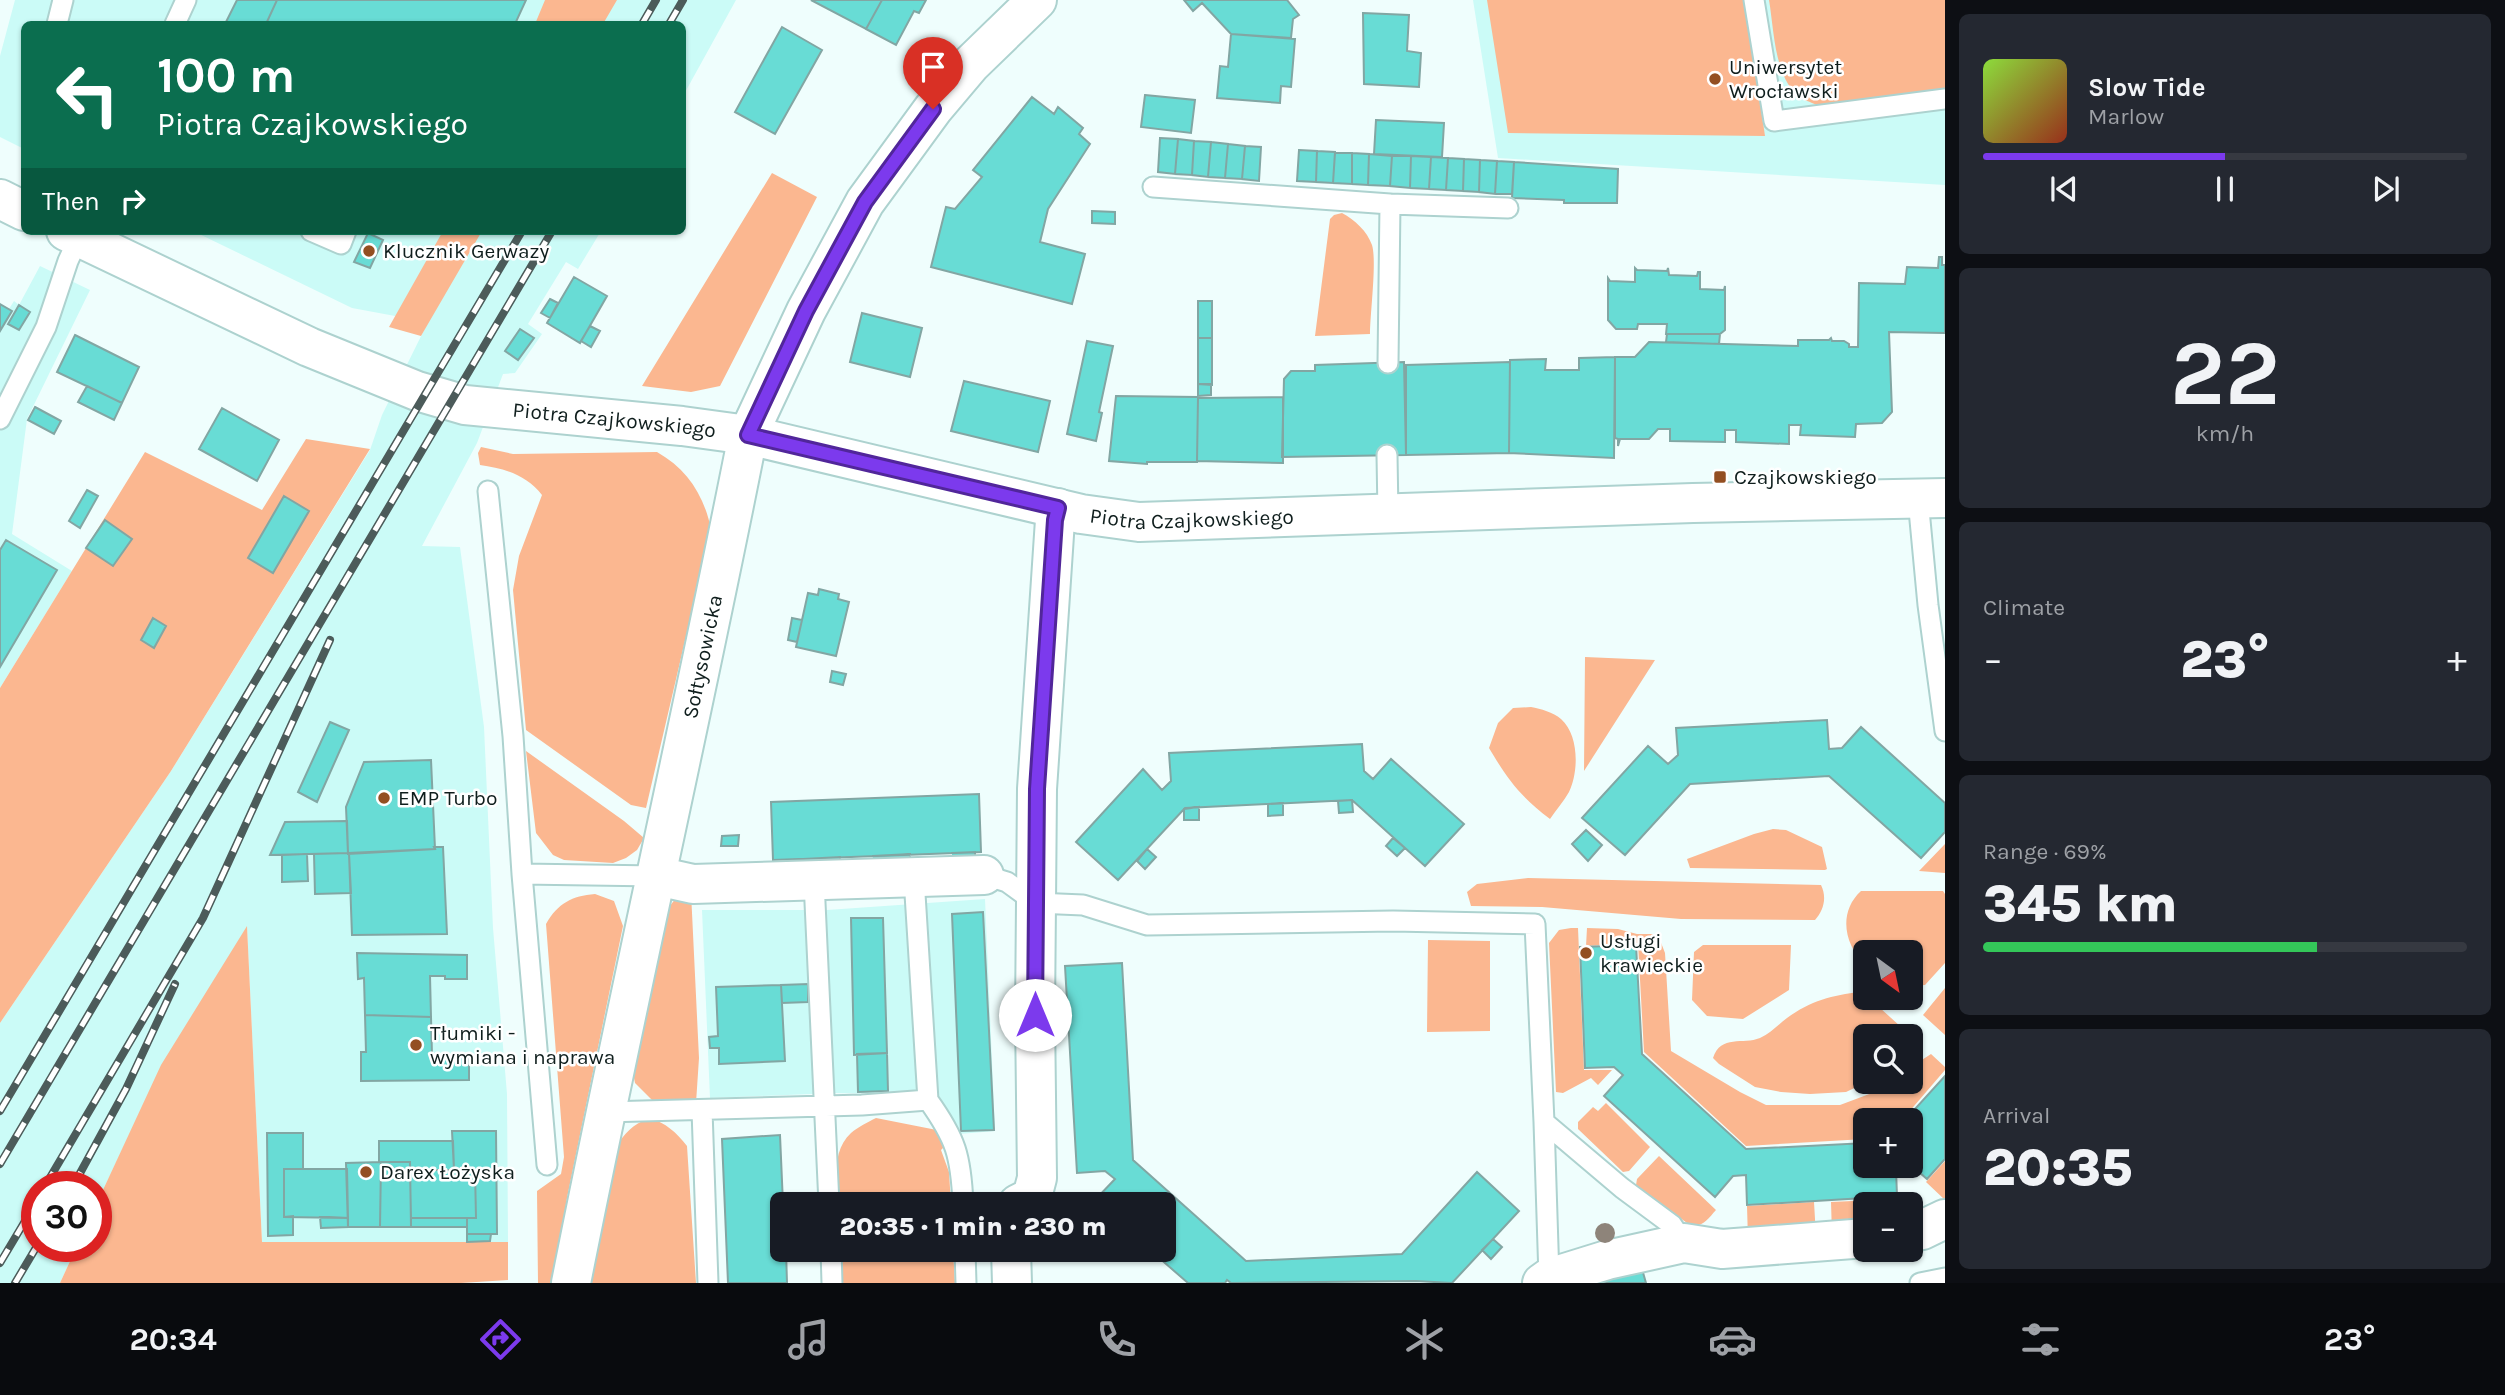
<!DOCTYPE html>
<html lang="en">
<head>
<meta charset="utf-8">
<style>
	body { margin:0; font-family:Karla,sans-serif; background:#242831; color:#f1f3f6; height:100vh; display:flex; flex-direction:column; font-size:26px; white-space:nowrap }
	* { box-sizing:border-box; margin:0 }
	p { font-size:23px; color:#9ea1a6 }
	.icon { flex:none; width:38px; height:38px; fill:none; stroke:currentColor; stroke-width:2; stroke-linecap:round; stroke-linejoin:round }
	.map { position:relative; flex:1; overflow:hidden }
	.panel { display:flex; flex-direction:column; gap:14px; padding:14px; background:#0d0f14; width:560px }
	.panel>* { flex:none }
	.guide { position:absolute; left:21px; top:21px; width:665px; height:214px; border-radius:10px; box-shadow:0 2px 5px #0004; background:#0b6e4f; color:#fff; overflow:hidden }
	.needle { width:46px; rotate:147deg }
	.fabs { position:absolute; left:1853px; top:940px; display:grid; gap:14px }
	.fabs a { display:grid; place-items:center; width:70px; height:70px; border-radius:10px; background:#171b24; box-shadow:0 2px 5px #0004; font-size:35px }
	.speed { position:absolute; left:21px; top:1171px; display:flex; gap:14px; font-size:35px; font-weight:700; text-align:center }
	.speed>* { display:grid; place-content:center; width:91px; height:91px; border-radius:50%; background:#171b24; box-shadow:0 2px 5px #0004; line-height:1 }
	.speed .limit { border:10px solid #d22; background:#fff; color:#111 }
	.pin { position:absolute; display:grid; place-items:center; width:60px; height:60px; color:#fff; margin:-72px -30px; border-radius:50% 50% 50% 0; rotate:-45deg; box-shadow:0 0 7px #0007 }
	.pin .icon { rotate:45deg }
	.me { position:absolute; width:77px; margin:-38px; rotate:0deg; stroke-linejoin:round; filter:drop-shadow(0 0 5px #0008) }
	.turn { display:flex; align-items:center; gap:24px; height:147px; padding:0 21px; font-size:32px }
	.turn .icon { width:91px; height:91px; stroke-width:2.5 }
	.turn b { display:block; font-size:49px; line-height:60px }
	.then { display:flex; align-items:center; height:66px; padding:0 21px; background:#0003; gap:14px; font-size:26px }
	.big { font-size:52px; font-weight:800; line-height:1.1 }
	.panel .card { flex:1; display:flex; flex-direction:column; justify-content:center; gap:10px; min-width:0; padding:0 24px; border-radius:10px; background:#242831 }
	.panel .dial { align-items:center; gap:0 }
	.dial b { font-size:91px; line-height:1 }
	.song { display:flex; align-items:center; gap:21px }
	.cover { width:84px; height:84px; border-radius:10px; background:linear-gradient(135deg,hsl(90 70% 55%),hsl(10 70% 35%)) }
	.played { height:7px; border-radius:4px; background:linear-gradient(90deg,#7c3aed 50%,#363941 50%) }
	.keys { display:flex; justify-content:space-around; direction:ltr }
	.heat { display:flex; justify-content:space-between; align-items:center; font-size:38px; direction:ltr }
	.charge { height:10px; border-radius:5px; background:linear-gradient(90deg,#34c759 69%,#363941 0) }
	.trip { position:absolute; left:770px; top:1192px; width:406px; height:70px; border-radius:10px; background:#171b24; box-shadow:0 2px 5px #0004; font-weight:800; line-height:70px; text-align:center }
	.tab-bar { display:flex; height:112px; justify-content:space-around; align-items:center; background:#090b0e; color:#9ea1a6 }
	.tab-bar .icon { width:49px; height:49px }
	.tab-bar .selected { color:#7c3aed }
	.tab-bar b { font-size:32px; color:#f1f3f6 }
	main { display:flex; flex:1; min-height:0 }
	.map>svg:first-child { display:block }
	.built { fill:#cbfbf7 }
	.green { fill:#fbb790 }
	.building { fill:#68dcd5; stroke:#82a6a3; stroke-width:2 }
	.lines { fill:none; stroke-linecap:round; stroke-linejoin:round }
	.service-casing { stroke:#add2cf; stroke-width:23 }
	.minor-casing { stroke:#add2cf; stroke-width:42 }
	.tertiary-casing { stroke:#add2cf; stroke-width:42 }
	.service { stroke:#fff; stroke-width:19 }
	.minor { stroke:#fff; stroke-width:38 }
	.tertiary { stroke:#fff; stroke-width:38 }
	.rail-casing { stroke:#4c5b5a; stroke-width:8 }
	.rail { stroke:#fff; stroke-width:5; stroke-dasharray:16; stroke-linecap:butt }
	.tree { fill:#8e847a }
	.route-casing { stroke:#51269a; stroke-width:18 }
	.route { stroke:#7c3aed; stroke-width:12 }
	.poi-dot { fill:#934f22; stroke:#fff; stroke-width:2.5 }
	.labels { text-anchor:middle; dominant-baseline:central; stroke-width:5; stroke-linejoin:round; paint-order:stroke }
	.poi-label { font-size:21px; fill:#0f1e1d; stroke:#fff; text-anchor:start }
	.street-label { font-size:21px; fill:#0f1e1d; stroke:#fff }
</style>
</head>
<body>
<main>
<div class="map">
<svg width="1945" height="1283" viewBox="0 0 1945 1283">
	<rect width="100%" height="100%" fill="#effefd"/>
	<!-- built -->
	<path class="built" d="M15,0H736L683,96L682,24H24V149L0,137V56Z
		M1473,0H1945V185L1498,158Z
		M193,231H601L578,269L566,262L528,324L542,334L515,373L503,374L477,443L422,546L460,547L484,727L493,928L507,1094L508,1242H262L247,927L162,1065L96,1205V1186H37V1246H77L60,1283H0V1023L171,771L370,450L382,415L431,316L422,321L352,308Z
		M40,266L90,290L27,419L12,534L72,571L0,688V331L12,311L9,309L14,301L19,305Z
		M985,899L995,1131L959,1134L893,1094L836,1093L710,1098L702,910H827Z"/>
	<!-- green -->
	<path class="green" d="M545,0H617L603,24H535Z
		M1487,0H1745L1765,136L1508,133Z
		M1769,0H1945V89L1817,105C1811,102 1802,100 1797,95C1774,74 1774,29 1769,0Z
		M772,173L817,197L720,386L691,392L642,386Z
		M1342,213C1355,220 1367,231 1372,245C1377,261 1370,314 1370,334L1315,336L1330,219L1334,215Z
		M443,231H482L421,336L389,327Z
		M306,439L370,449L171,771L0,1023V688L145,452L262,510Z
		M481,447L513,454L657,452C687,469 704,495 711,529L646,808L631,805L526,730L513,590L519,556L542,495C527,475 503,468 480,465L478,453Z
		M1585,657L1655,660L1584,771Z
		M1531,707C1541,709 1553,712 1561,719C1579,735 1579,771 1569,792C1564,801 1556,810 1550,819C1520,796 1508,780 1489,748L1498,723L1513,708Z
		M526,751L624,821L644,838L637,850L626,858L613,863L564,860L553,855L536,833Z
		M1773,829L1786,830L1822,847L1827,869L1825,870L1690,868L1687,859L1754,834Z
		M1945,844V873L1919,871Z
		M1528,878L1821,885C1827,897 1824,910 1815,920L1681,919L1542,907L1471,906L1467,892L1477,884Z
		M1861,891H1943L1945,894V963L1925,985L1911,986V952H1866L1865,964C1844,945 1838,912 1861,891Z
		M691,892L699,1058L696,1103L653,1101L635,1083L633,1073L666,911L676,898Z
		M595,894L614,901L623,926L567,1198L553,1283H538L537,1191L561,1174L564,1157L546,924C558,903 572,896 595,894Z
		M247,926L262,1242H508V1280L461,1283H60L77,1246H96V1205L161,1065Z
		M1571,928H1578L1584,1070H1612L1598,1085L1591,1078L1563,1093L1556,1092L1549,943L1559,930Z
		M1587,928L1618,929L1637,934H1652L1660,940L1665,953L1671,1051L1740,1092L1766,1105H1840L1880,1090L1892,1082H1911V1067L1931,1054L1945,1067V1070L1902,1120H1866L1865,1139L1746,1146L1644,1052L1638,943L1586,946Z
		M1428,940L1490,941V1031L1427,1032Z
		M1703,945H1791L1789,990L1743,1019L1707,1016L1692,1000L1694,952Z
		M1945,988V1035L1923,1015Z
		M1860,992L1865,994L1866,998H1869L1911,1036H1866L1867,1082L1846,1092L1810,1094L1781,1092L1755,1087L1719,1064L1713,1058C1721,1034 1743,1045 1760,1038C1771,1033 1779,1024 1787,1018C1810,1001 1833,995 1860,992Z
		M1606,1103L1650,1147L1629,1171L1623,1172L1578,1129V1122L1593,1107L1598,1111Z
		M649,1118C666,1123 676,1132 687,1146L696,1283H589L615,1148C625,1133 632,1125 649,1118Z
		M876,1118L957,1134L941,1150L949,1172L951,1204H837C836,1181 832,1150 851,1133C858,1127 868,1122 876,1118Z
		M1659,1156L1716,1210C1707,1220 1701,1230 1687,1223L1636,1185L1637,1179Z
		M1945,1161V1200L1926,1182Z
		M1896,1199L1899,1204H1866L1865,1232L1832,1235L1831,1202Z
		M1814,1202L1816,1236L1748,1240L1747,1206Z
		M839,1250H953L955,1283H840Z"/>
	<!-- building -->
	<path class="building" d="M237,0H277L266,24H225Z
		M277,0H526L515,24H266Z
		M811,0H882L866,29Z
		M882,0H926L919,13L914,11L896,45L866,29Z
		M1184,0H1287L1299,15L1293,19L1291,38L1231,34L1202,3L1193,11Z
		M1363,13L1409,15L1407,51L1421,53L1419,87L1364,84Z
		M782,27L822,50L775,134L735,112Z
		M1231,34L1295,39L1291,87L1281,86L1280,103L1217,98L1220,66L1228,67Z
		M1145,95L1195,100L1191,133L1141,127Z
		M1032,97L1054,114L1058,107L1083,128L1079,134L1090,144L1048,209L1040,242L1085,254L1072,304L931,267L946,207L955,209L982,177L973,170Z
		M1376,120L1444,123L1442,157L1374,154Z
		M1160,138L1178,139L1175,174L1158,172Z
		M1178,139L1194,141L1192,175L1175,174Z
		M1194,141L1211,142L1208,177L1192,175Z
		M1211,142L1228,144L1225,178L1208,177Z
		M1228,144L1245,146L1242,179L1225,178Z
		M1245,146L1261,147L1259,181L1242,179Z
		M1299,150L1317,151L1316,182L1297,181Z
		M1317,151L1335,152L1333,183L1316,182Z
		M1335,153H1352V184L1333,183Z
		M1352,153L1369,154L1368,185L1352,184Z
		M1369,154L1392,156L1390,186L1368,185Z
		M1392,156H1411L1410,188L1390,186Z
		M1411,156L1431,157L1429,189L1410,188Z
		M1431,157L1448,158L1446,190L1429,189Z
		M1448,158L1464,159L1463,191L1446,190Z
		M1464,159L1480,160L1479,192L1463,191Z
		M1480,160L1497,161L1495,194L1479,192Z
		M1497,161L1514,162L1512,194H1495Z
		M1514,162L1618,169L1617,203H1564V200L1512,198Z
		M1092,211L1115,212V224L1092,223Z
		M368,233L383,240L370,268L354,262Z
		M1939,257H1942V265H1945V333L1889,332L1892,412L1882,423L1856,424L1855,437L1800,435L1801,425H1789V444L1736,442V430H1725V442L1670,441V429H1658L1649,439H1620L1618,446V439L1615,438V357H1635L1649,342L1798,346V340H1829L1831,338L1832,341H1844L1849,344V347H1858L1859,283L1905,284L1907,267L1938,268Z
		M1635,268L1637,270L1667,271L1668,268L1669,275L1697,276L1698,272H1700V289L1724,290L1725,286V330L1720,334H1666L1667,324H1638L1637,329H1616L1608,320V278L1610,281L1635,282Z
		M574,277L607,296L580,343L547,323Z
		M550,299L558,303L550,318L541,313Z
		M1198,301H1212V338H1198Z
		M0,304L12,311L0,331Z
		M19,305L30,312L19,330L8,324Z
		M862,313L922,328L910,377L850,362Z
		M590,326L600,331L591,347L581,341Z
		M520,329L534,338L518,360L505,351Z
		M1667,334H1720L1719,344L1666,342Z
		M75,335L139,367L122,403L57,372Z
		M1198,338H1212V385L1198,384Z
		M1087,341L1113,346L1099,412L1102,413L1096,441L1067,434Z
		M1615,357L1614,458L1509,453L1510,360L1546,359L1545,370H1579V358Z
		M1404,362L1406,455L1282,457L1284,379L1291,371H1315V365Z
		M1510,362L1509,453L1406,455V365Z
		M964,381L1050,401L1038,452L951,431Z
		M1198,384H1211V395L1198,396Z
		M87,386L122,403L114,420L78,402Z
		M1116,396L1198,397L1197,462H1147V464L1109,461Z
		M1283,397V463L1197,461L1198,398Z
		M35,407L61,421L54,434L28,420Z
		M222,408L279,440L257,481L199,449Z
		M87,490L98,496L80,528L69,521Z
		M284,496L309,511L273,573L248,558Z
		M105,520L132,539L113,566L86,548Z
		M6,540L57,570L0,667V550Z
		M819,589L839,594L838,599L849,602L836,656L796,647L808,593L818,595Z
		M153,618L166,626L154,648L141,640Z
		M792,618L802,620L797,642L788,640Z
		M832,671L846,674L843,685L830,682Z
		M1827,720L1829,749L1842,748L1861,727L1945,803V832L1921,858L1829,776L1690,784L1625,855L1582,818L1648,746L1668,764L1678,755L1676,728Z
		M330,722L349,730L317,802L298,792Z
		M1362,744L1364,771L1373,779L1391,759L1464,824L1425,866L1352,800L1185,808L1118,880L1076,842L1143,769L1162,790L1171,781L1169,753Z
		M431,760L435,849L348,854L346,807L364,762Z
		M979,794L981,852L773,860L771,802Z
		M1338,801L1352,800L1353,812L1339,813Z
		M1283,803V815L1268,816V804Z
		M1199,807V820H1184V809Z
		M347,821L348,853L270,855L285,822Z
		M1586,830L1602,845L1588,861L1572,844Z
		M739,835L738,846H721L722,836Z
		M1393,838L1405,848L1397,856L1386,846Z
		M434,847H443L447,934L352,935L349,853L435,849Z
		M1147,849L1156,857L1145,869L1137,861Z
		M975,852V860L952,861V853Z
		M349,853L351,893L315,894L314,854Z
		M307,854L308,881L282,882V855Z
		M910,854V862L872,864L873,856Z
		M840,857V865L804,866V859Z
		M983,912L994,1130L961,1131L952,914Z
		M851,918H883L887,1053L854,1055Z
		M1636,945L1642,1054L1746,1149L1866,1143V1166H1899L1896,1169L1897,1196L1747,1205L1746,1175L1733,1176L1715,1197L1604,1096L1623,1075L1614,1067L1585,1068L1580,947Z
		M357,953L467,955V979H445V976H430L431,1017L365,1015L364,978L358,979Z
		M1122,963L1133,1160L1246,1261L1402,1254L1477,1172L1519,1211L1452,1283L1416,1281L1231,1283L1227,1280L1225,1283H1188L1150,1250H1164V1204H1100L1095,1200L1115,1179L1105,1171L1077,1173L1065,966Z
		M808,984V1002L782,1003L781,985Z
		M781,985L785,1061L719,1064V1048H710L709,1037L718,1036L716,987Z
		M365,1015L431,1017L432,1055H469V1080L361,1081V1052H366Z
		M887,1053L888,1091L858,1092L857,1054Z
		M1945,1076V1159L1927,1179L1911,1165V1120H1905Z
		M452,1131H496L497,1234H467V1218H476L475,1170H454Z
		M267,1133H303V1169H284V1217L293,1216V1235L268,1236Z
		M780,1135L783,1204L782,1250H786L787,1283H728L722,1139Z
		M379,1141H453L454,1170H410V1162H379Z
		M381,1162L380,1227H348L346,1163Z
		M381,1162H410L411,1227H380Z
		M284,1169H347L348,1218L284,1217Z
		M410,1170H475L476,1218H411Z
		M320,1217L348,1218V1227L321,1228Z
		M411,1218H467V1227H411Z
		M467,1234H491L490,1241L467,1242Z
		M1493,1239L1502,1247L1491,1259L1482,1250Z
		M1143,1250H1151L1154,1252L1147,1260L1140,1253Z
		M1640,1262L1646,1283H1582Z"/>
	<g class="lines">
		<!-- service casing -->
		<g class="service-casing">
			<path id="service" d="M1754,0L1774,121L1945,99
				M57,24L63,0
				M175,24L186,0
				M1153,187L1390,204
				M311,231L341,244L346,231
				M1388,363L1390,204L1508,208
				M0,419L46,327L68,261L79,237
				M1387,455L1388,514
				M488,491L513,736L522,874L657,876
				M1918,499L1928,605L1945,731
				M522,874L547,1165
				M984,875L1007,882L1036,903L1083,905L1147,925L1393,921L1535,924L1544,1122L1622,1188L1672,1225L1684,1243
				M914,878L928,1100
				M814,881L829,1204
				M702,1110L708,1283
				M605,1112L862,1105L928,1100C956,1139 961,1156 963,1204
				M1544,1122L1549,1278
				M831,1250L832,1283
				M965,1250L966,1283
				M1920,1283L1945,1278"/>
		</g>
		<!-- minor casing -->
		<g class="minor-casing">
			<path id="minor" d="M748,435L806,311L865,202L933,109L971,64L1037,0
				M657,876L693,884L984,875
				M1018,1204L1032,1197L1037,1178L1035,1015L1037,789L1055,520L1058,508
				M1911,1232L1922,1230L1945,1219
				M1011,1250L1012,1283
				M1542,1283L1549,1278L1607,1260L1684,1243L1722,1249L1866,1238"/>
		</g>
		<!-- tertiary casing -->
		<g class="tertiary-casing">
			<g id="tertiary">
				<path d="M0,199L24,211"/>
				<path id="s1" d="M66,231L309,347L417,391L465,405L682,426L748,435L1081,514L1139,522L1693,503L1945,498"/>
				<path id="s2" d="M571,1283C627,1000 692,719 748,435"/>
			</g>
		</g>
		<!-- service -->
		<use href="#service" class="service"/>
		<!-- minor -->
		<use href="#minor" class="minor"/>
		<!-- tertiary -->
		<use href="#tertiary" class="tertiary"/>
		<!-- rail casing -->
		<g class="rail-casing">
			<path id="rail" d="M642,24L656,0
				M669,24L683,0
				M0,1111L522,231
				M0,1164L552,231
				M45,1186L203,918L330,640
				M73,1186L126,1089L175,984
				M0,1263L37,1201
				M15,1283L37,1246"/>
		</g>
		<!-- rail -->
		<use href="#rail" class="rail"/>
	</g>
	<!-- trees -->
	<circle class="tree" cx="1605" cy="1233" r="10"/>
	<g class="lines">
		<!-- route casing -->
		<g class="route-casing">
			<path id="route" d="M933,109L865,202L806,311L748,435L1058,508L1055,520L1037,789L1035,1015"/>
		</g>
		<!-- route -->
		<use href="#route" class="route"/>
	</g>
	<!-- markers -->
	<g class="poi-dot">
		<circle cx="1715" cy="79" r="7"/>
		<circle cx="369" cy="251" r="7"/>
		<rect x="1713" y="470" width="14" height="14" rx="3.5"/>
		<circle cx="384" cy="798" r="7"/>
		<circle cx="1586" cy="953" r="7"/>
		<circle cx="416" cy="1045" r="7"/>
		<circle cx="366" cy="1172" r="7"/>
	</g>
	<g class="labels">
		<!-- poi labels -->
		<g class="poi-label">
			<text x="1729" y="67">Uniwersytet<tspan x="1729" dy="24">Wrocławski</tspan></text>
			<text x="383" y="251">Klucznik Gerwazy</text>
			<text x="1734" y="477">Czajkowskiego</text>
			<text x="398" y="798">EMP Turbo</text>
			<text x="1600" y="941">Usługi<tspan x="1600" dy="24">krawieckie</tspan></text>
			<text x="430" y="1033">Tłumiki -<tspan x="430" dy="24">wymiana i naprawa</tspan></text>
			<text x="380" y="1172">Darex Łożyska</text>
		</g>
		<!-- street labels -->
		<g class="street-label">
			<text stroke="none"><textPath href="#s1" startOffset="586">Piotra Czajkowskiego</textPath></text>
			<text stroke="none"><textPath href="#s1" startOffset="1174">Piotra Czajkowskiego</textPath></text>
			<text stroke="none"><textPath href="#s2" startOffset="640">Sołtysowicka</textPath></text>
		</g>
	</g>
</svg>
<div class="fabs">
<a><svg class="needle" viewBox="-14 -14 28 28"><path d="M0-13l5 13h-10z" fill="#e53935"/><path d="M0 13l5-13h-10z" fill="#9ea1a6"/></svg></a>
<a><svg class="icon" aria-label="search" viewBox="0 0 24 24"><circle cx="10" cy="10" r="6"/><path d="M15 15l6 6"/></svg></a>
<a>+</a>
<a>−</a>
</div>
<div class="speed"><div class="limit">30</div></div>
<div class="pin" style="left:933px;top:109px;background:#d93025"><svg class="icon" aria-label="arrive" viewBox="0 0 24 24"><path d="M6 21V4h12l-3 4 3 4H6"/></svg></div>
<svg class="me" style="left:1035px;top:1015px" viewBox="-20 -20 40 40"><circle r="19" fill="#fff"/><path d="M0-13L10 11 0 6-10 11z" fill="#7c3aed"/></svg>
<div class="trip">20:35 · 1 min · 230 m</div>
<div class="guide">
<div class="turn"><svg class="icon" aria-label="left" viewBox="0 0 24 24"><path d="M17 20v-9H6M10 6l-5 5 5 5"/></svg><div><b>100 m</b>Piotra Czajkowskiego</div></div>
<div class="then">Then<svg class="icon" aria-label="right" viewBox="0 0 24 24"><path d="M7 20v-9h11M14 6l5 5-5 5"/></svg></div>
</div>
</div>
<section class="panel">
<div class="card">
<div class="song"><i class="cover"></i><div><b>Slow Tide</b><p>Marlow</p></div></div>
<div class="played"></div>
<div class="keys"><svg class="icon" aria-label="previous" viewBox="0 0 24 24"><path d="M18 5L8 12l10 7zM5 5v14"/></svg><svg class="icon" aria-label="pause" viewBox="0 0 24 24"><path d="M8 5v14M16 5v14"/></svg><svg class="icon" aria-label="next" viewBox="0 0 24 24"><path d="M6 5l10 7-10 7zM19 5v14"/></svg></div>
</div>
<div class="card dial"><b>22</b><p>km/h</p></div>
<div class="card"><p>Climate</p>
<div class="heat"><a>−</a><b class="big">23°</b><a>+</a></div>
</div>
<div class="card"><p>Range · 69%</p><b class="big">345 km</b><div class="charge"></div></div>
<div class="card"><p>Arrival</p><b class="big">20:35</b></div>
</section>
</main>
<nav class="tab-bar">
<b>20:34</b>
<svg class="icon selected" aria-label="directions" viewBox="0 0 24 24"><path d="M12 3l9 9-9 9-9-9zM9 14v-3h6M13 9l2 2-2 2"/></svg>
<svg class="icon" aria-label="music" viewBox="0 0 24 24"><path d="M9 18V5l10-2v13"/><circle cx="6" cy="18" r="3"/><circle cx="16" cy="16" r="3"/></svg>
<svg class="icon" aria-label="phone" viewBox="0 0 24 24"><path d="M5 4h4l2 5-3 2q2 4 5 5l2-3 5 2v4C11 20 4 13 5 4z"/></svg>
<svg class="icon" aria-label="climate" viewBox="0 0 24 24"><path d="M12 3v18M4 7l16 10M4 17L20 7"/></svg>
<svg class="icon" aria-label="car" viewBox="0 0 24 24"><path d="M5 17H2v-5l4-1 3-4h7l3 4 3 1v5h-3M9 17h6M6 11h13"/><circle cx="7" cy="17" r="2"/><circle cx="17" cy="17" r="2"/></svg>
<svg class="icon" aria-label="filters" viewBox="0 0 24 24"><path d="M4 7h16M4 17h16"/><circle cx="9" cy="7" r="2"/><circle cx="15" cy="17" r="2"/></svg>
<b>23°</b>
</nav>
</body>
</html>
